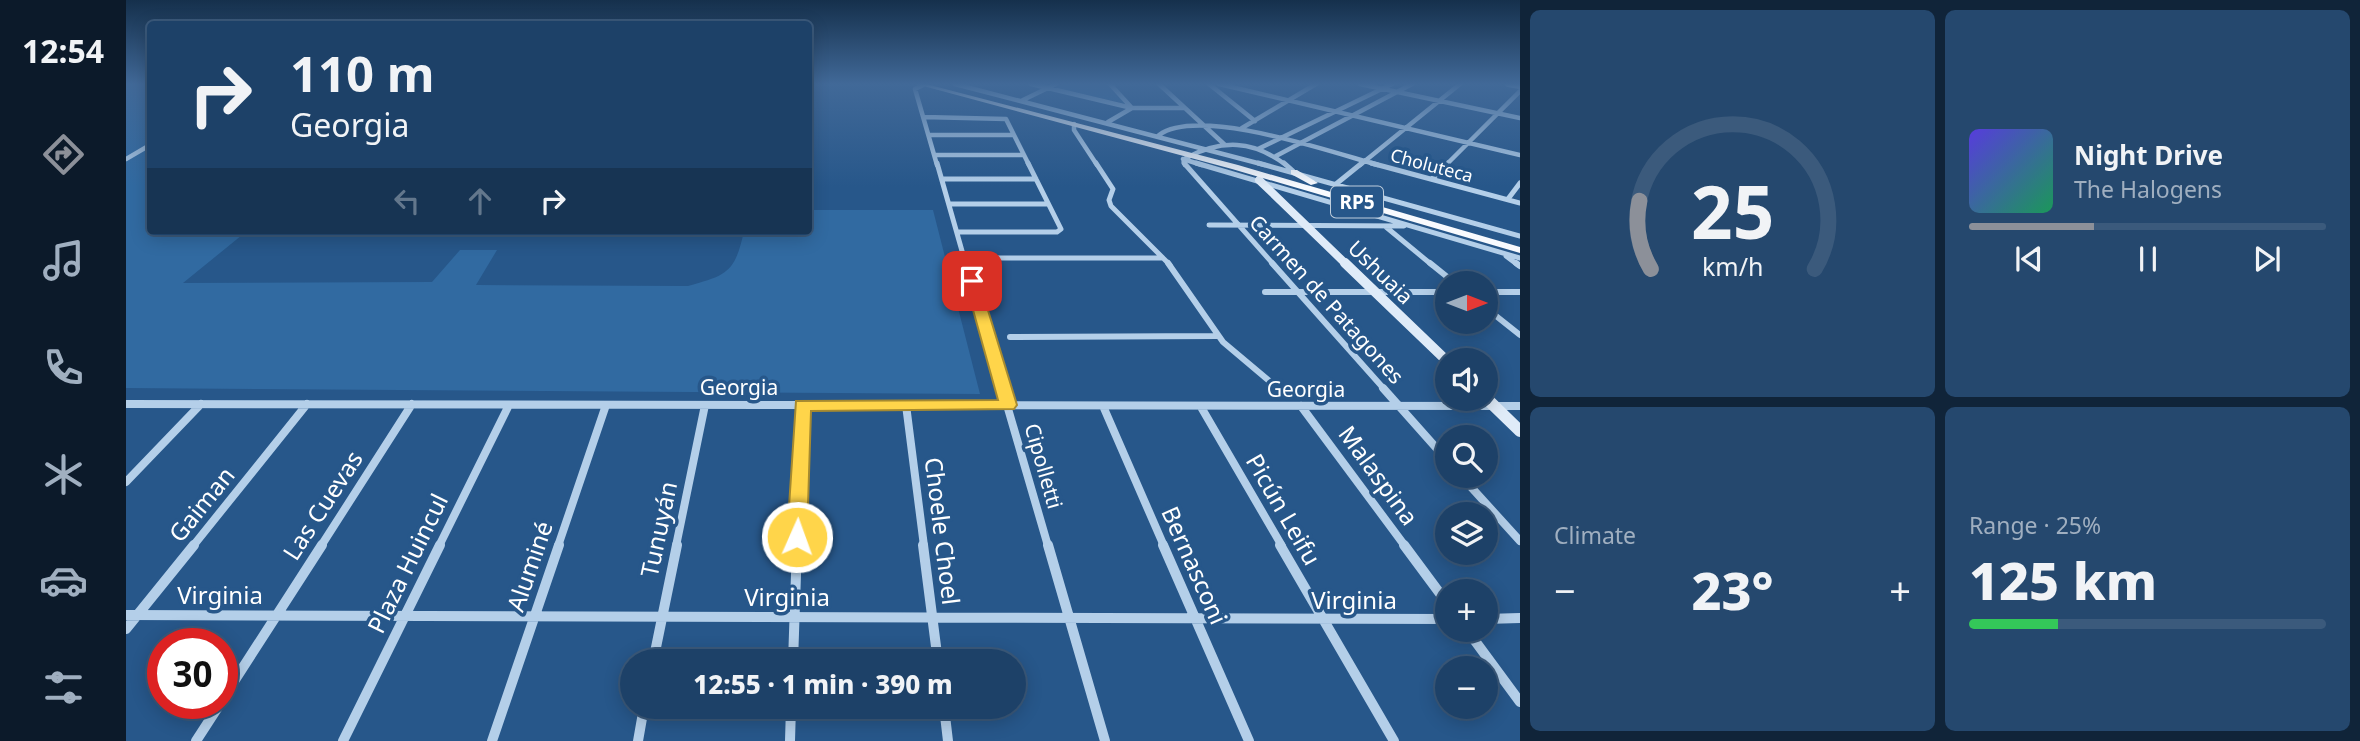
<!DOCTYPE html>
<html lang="en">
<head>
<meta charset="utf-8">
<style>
	body { margin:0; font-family:"Noto Sans",sans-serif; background:#25486e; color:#f1f3f6; height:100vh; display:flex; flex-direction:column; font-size:26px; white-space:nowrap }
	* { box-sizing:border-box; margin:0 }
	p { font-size:23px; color:#a0afc0 }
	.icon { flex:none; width:38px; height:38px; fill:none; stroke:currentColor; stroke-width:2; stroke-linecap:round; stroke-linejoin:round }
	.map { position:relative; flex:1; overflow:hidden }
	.details { display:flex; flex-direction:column; gap:10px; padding:10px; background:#102439; width:840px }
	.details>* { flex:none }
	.top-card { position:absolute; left:21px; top:21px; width:665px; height:214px; border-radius:7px; box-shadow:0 4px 18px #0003,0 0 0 2px #3b5a7c; background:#1d4168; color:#f1f3f6; overflow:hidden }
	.needle { width:46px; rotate:90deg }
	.fabs { position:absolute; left:1309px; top:271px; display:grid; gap:14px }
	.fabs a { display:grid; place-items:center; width:63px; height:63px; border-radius:50%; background:#1d4168; box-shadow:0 4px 18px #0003,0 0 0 2px #3b5a7c; font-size:35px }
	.speed { position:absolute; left:21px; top:628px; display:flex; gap:14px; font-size:35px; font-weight:700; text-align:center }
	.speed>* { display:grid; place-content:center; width:91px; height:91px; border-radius:50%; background:#1d4168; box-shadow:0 4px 18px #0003,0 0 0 2px #3b5a7c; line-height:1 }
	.speed .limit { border:10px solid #d22; background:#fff; color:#111 }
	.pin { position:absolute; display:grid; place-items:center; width:60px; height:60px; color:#fff; margin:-30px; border-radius:14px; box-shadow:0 4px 10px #0006 }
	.me { position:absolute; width:77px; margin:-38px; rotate:2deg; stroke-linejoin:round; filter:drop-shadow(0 0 5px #0008) }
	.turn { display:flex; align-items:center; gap:24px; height:147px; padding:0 28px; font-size:32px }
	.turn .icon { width:91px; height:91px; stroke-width:2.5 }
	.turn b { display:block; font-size:49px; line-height:60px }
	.lanes { display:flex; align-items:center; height:66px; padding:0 28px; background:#0003; justify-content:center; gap:35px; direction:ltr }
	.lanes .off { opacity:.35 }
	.big { font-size:52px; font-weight:800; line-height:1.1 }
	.details .widget { flex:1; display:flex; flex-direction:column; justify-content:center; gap:10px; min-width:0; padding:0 24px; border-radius:10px; background:#25486e }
	.details .dial { align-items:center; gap:0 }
	.dial svg { height:182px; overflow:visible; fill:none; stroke:#3b5a7c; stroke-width:7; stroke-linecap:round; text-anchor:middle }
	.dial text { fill:#f1f3f6; stroke:none }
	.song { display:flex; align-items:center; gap:21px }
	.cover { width:84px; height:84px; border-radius:10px; background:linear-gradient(135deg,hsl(250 70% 55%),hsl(150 70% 35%)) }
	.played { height:7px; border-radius:4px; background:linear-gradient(90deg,#8c9099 35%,#3b5a7c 35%) }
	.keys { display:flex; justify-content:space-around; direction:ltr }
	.heat { display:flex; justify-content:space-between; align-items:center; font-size:38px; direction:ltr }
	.charge { height:10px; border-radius:5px; background:linear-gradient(90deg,#34c759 25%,#3b5a7c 0) }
	.details .tiles { flex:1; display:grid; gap:10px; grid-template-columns:repeat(2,1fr) }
	.trip { position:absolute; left:494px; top:649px; width:406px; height:70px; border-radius:35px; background:#1d4168; box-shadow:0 4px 18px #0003,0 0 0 2px #3b5a7c; font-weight:800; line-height:70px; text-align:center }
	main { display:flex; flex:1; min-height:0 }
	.menu { display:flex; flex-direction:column; width:126px; justify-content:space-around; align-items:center; background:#0c1a2a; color:#a0afc0 }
	.menu .icon { width:49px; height:49px }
	.menu .on { color:#8c9099 }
	.menu b { font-size:32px; color:#f1f3f6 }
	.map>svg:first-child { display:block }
	.green { fill:#316aa1 }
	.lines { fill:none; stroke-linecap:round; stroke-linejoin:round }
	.street-far4 { stroke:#b4cfe9; stroke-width:4.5 }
	.street-far3 { stroke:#b4cfe9; stroke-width:5 }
	.street-far2 { stroke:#b4cfe9; stroke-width:6 }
	.street-far1 { stroke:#b4cfe9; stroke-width:8 }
	.street { stroke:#b4cfe9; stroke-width:10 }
	.secondary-far3 { stroke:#dfebf8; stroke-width:6 }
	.secondary-far2 { stroke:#dfebf8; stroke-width:8 }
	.secondary-far1 { stroke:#dfebf8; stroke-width:10 }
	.secondary { stroke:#dfebf8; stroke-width:12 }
	.primary { fill:#f8fafe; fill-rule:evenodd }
	.route { fill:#ffd54a; stroke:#a68a30; stroke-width:2 }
	.labels { text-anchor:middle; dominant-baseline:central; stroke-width:7; stroke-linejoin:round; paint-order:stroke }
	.far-street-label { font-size:18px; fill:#fff; stroke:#27578a }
	.shield { fill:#27578a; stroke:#becddc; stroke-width:2 }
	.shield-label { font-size:19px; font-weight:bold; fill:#fff }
	.street-label { font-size:21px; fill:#fff; stroke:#27578a }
	.near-street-label { font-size:24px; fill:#fff; stroke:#27578a }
</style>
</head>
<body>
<main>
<nav class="menu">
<b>12:54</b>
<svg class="icon on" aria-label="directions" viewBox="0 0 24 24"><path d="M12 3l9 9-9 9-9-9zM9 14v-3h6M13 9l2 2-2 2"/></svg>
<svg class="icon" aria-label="music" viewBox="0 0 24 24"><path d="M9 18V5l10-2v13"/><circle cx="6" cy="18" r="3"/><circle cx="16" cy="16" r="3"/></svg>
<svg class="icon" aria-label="phone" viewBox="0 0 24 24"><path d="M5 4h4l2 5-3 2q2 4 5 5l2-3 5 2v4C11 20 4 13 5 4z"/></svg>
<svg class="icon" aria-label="climate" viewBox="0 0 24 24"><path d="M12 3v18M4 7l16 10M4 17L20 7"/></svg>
<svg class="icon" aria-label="car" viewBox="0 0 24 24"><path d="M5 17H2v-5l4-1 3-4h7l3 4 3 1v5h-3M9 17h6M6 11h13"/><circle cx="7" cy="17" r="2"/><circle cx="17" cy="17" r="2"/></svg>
<svg class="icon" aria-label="filters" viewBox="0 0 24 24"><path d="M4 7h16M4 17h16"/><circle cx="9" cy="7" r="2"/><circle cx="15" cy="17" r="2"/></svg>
</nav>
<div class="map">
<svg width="1394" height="741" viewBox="0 0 1394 741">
	<rect width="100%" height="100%" fill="#27578a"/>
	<!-- green -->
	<path class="green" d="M0,84H24V231H121L57,283L306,282L334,250H371L350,285L562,286C602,275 609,272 618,231H682L683,210H807L854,394L0,388Z
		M936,84H983L1001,104L929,88Z"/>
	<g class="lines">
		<!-- street-far4 -->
		<path class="street-far4" d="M829,84L1139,165
			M905,84L1006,108H1059
			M984,84L1005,107
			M1033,84L1099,145
			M1083,84L1129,121
			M1093,84L1394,155
			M1234,84L1394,118
			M797,85L789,89L811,165
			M897,100L930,84
			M798,117L880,119L903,165
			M982,122L1006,108
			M948,124V130L971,165
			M1116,128L1190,84
			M803,135H888
			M1033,135C1073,106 1205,152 1252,165
			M1132,149L1266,84
			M809,155H898
			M1150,156L1286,84
			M1060,158C1096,139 1127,140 1160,165
			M0,159L24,145
			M1057,159L1059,165
			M1057,159L1076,165
			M1234,165L1334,84
			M1320,165L1394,91"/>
		<!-- street-far3 -->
		<path class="street-far3" d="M811,163L840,265
			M970,163L987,189L983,200L985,206L1044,265
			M1058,163L1148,265
			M1070,163L1394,258
			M1132,163L1394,236
			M1158,163L1167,171
			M1245,163L1394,203
			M816,179H910
			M1306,179L1322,163
			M1210,184L1236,163
			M1382,199L1394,183
			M823,204H922
			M1083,225L1278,226
			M1260,227L1306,265
			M832,232H931L935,229L902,163
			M1380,256L1392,265
			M857,258H1037"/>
		<!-- street-far2 -->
		<path class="street-far2" d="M840,263L877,390
			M1042,263L1097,342L1154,390
			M1146,263L1259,390
			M1304,263L1330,284
			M1390,263L1394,266
			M1139,292H1321
			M1360,292H1394
			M1360,308L1394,335
			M884,337L1091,336"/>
		<!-- street-far1 -->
		<path class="street-far1" d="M876,388L922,546
			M1152,388L1155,391
			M1257,388L1321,460
			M0,404L1394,406
			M780,405L798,546
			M977,406L1038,546
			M1175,406L1279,546
			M1075,407L1156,546
			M1335,476L1394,541
			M0,482L75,404
			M67,546L181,404
			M195,546L286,404
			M313,546L383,405
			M432,546L480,405
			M550,546L579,405
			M671,546L676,405"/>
		<!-- street -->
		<path class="street" d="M797,545L812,662
			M922,545L979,741
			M1037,545L1123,741
			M1154,545L1268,741
			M1278,545L1321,603
			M0,615L1321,619
			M1360,619L1394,618
			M0,629L68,545
			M1341,630L1394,702
			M527,662L551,545
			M667,662L671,545
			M96,700L196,545
			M818,707L822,741
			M70,741L94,704
			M217,741L314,545
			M366,741L433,545
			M512,741L518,707
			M664,741L665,707"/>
		<!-- secondary-far3 -->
		<path class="secondary-far3" d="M1382,84L1394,86"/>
		<!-- secondary-far2 -->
		<path class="secondary-far2" d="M1133,180L1221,265"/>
		<!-- secondary-far1 -->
		<path class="secondary-far1" d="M1219,263L1321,361"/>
		<!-- secondary -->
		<path class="secondary" d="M1360,398L1394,431"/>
		<!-- primary -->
		<path class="primary" d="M790,84H800L1112,165L1394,247V253L1106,169Z
			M1165,170H1171L1192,183L1185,185L1165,174Z"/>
	</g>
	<!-- sky -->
	<linearGradient id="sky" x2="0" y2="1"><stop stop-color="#15304c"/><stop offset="0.45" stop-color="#416998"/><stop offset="1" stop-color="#416998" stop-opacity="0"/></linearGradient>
	<rect width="1394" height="187" fill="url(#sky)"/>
	<!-- route -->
	<path class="route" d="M841,279L853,281L891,405L888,409L685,411L681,537L678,543H664L661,537L670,401L872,400L839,281Z"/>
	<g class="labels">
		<!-- far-street labels -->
		<g class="far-street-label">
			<text transform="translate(1306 165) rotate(15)">Choluteca</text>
		</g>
		<!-- shield labels -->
		<rect class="shield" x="1205" y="186.5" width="52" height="31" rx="5"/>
		<g class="shield-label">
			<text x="1231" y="202">RP5</text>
		</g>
		<!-- street labels -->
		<g class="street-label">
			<text transform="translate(1255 272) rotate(44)">Ushuaia</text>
			<text transform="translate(1201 299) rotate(48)">Carmen de Patagones</text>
			<text x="613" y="387">Georgia</text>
			<text x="1180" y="389">Georgia</text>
			<text transform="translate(918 466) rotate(74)">Cipolletti</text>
		</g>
		<!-- near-street labels -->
		<g class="near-street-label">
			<text transform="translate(1253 475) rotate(54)">Malaspina</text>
			<text transform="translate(75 504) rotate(-51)">Gaiman</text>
			<text transform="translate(196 505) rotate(-57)">Las Cuevas</text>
			<text transform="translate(1158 509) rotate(60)">Picún Leifu</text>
			<text transform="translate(532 529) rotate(-78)">Tunuyán</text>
			<text transform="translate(817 531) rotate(83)">Choele Choel</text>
			<text transform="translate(281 563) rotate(-64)">Plaza Huincul</text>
			<text transform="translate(1069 565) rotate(66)">Bernasconi</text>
			<text transform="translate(403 566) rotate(-71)">Aluminé</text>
			<text x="94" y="594">Virginia</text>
			<text x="661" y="596">Virginia</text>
			<text x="1228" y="599">Virginia</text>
		</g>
	</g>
</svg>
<div class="fabs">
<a><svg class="needle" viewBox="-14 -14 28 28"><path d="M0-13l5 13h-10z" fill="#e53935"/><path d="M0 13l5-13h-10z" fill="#a0afc0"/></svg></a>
<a><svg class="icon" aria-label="sound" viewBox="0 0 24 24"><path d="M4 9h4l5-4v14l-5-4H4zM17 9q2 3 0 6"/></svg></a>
<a><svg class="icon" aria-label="search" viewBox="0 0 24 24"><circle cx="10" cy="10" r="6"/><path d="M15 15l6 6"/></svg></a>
<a><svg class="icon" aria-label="layers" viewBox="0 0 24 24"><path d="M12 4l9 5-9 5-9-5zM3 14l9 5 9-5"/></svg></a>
<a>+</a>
<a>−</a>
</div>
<div class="speed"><div class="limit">30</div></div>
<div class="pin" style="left:846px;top:281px;background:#d93025"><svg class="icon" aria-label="arrive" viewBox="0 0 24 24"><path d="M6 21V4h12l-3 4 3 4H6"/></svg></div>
<svg class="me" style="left:671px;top:537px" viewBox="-20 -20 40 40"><circle r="17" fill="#ffd54a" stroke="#fff" stroke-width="3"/><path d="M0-11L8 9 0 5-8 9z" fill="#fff"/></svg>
<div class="trip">12:55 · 1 min · 390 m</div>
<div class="top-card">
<div class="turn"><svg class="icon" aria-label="right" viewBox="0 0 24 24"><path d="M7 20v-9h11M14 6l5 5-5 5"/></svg><div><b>110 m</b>Georgia</div></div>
<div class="lanes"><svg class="icon off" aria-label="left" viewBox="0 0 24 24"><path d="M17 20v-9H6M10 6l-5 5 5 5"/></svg><svg class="icon off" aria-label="ahead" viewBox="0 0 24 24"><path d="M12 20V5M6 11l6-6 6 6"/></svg><svg class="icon" aria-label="right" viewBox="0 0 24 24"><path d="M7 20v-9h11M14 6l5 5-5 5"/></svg></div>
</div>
</div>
<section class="details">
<div class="tiles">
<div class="widget dial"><svg viewBox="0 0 100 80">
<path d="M14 69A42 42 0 1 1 86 69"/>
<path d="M14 69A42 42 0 0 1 9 39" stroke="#8c9099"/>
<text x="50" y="56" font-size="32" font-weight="700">25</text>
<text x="50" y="72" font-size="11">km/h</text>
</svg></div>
<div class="widget">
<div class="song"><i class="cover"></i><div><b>Night Drive</b><p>The Halogens</p></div></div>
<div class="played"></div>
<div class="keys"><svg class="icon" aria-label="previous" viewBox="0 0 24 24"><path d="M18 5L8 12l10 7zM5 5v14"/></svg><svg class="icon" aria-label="pause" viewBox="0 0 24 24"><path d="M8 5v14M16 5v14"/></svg><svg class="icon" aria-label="next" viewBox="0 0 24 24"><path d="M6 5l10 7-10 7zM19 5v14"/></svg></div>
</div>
<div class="widget"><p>Climate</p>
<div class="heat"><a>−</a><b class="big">23°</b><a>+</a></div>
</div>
<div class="widget"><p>Range · 25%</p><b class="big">125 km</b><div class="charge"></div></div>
</div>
</section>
</main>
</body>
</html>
